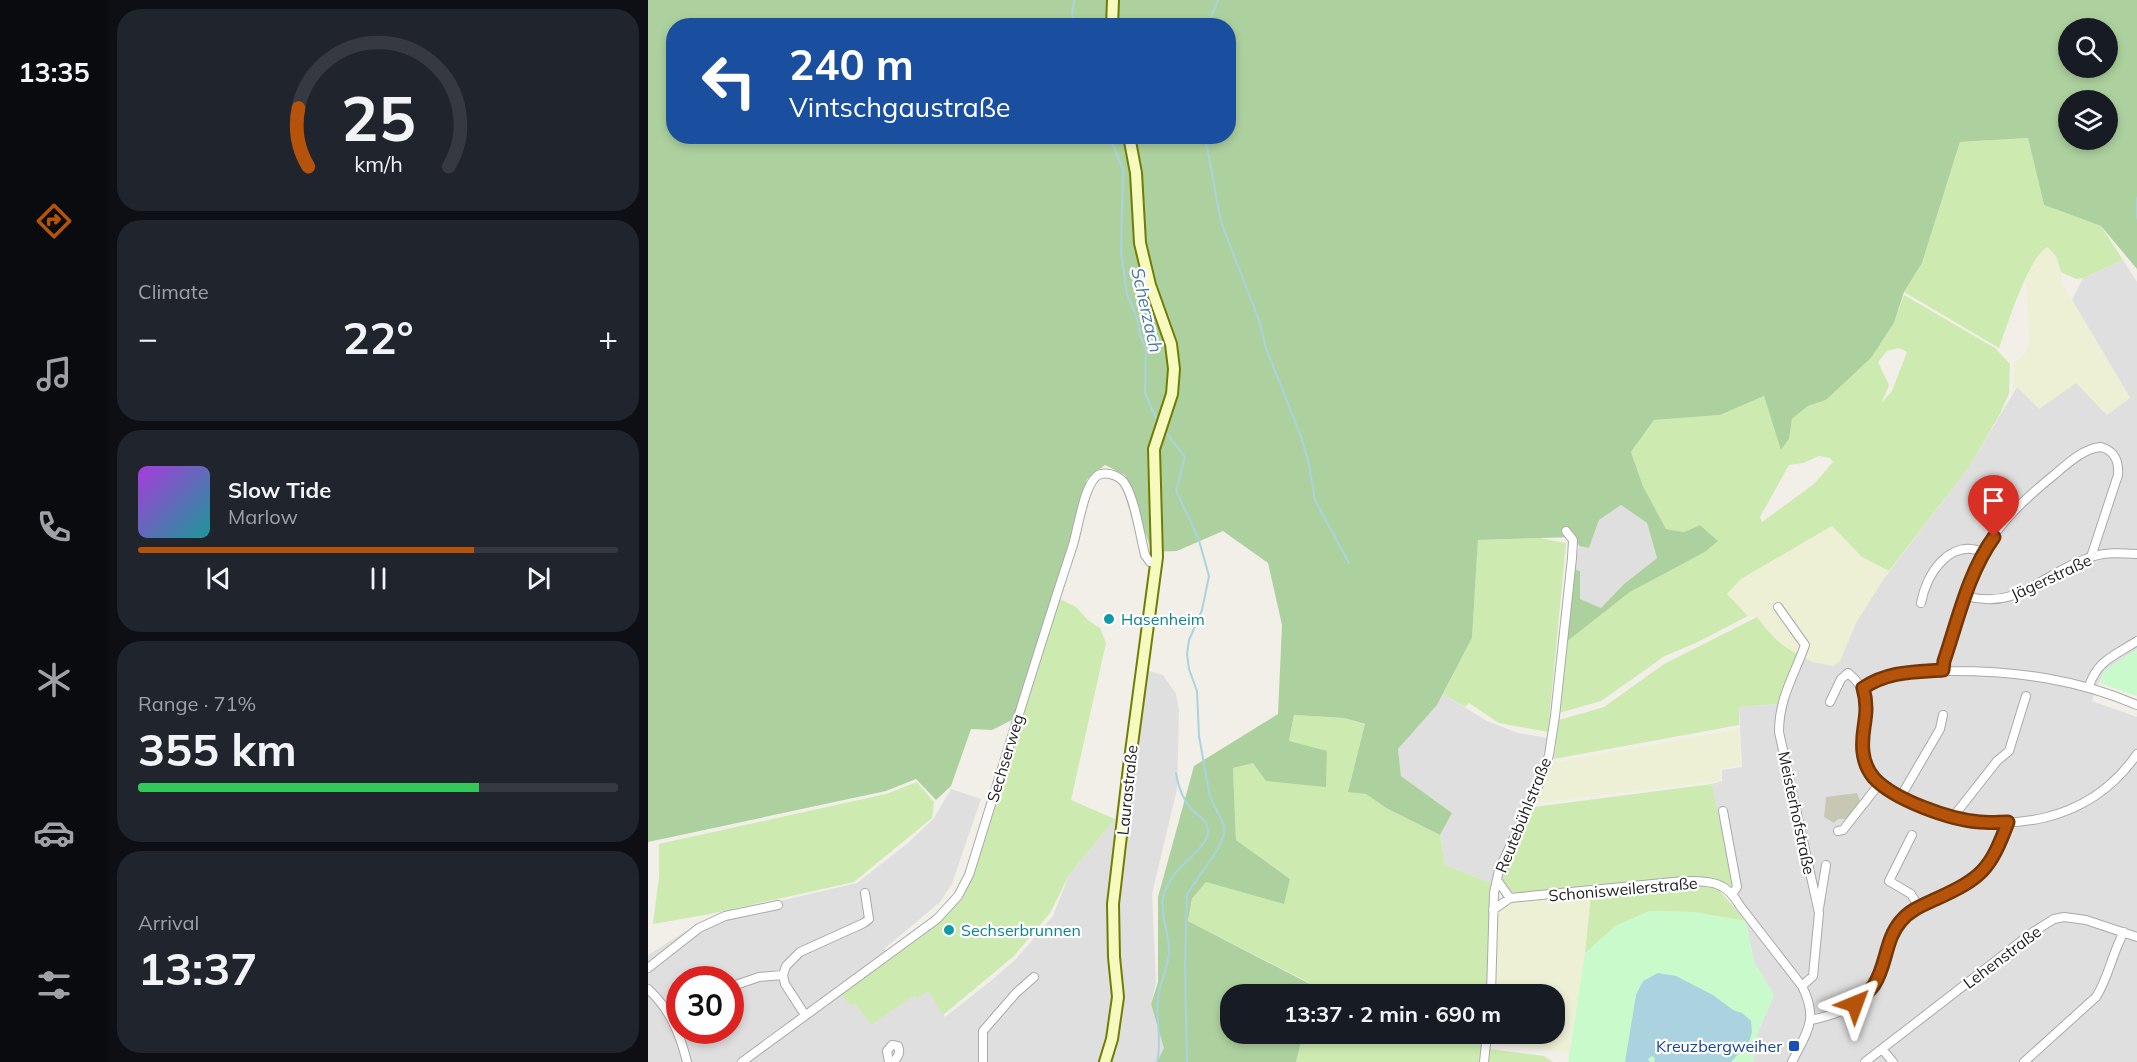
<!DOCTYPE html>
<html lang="en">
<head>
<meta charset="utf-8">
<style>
	body { margin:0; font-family:Mulish,sans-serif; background:#20242c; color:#f1f3f6; height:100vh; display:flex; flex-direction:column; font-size:22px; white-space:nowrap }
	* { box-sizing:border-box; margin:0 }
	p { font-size:20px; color:#9ea1a6 }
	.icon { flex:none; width:33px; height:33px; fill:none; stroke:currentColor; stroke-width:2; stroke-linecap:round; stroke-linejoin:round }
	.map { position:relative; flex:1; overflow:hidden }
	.details { display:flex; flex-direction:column; gap:9px; padding:9px; background:#0d0f14; width:540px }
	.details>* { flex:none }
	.banner { position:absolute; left:18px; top:18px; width:570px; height:126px; border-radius:24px; box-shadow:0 3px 9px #0003; background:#1a4fa0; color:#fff; overflow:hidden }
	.tools { position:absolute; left:1410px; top:18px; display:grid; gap:12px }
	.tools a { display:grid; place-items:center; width:60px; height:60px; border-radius:50%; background:#171b24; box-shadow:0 3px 9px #0003; font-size:30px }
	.speed { position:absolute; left:18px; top:966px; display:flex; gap:12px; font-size:30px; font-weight:700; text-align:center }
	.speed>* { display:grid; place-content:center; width:78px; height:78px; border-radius:50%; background:#171b24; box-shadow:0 3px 9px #0003; line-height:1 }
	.speed .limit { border:9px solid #d22; background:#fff; color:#111 }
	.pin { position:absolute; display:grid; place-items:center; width:51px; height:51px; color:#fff; margin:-62px -26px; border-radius:50% 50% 50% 0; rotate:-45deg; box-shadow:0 0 6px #0007 }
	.pin .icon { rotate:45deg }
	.me { position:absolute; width:66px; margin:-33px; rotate:44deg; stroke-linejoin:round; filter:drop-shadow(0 0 4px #0008) }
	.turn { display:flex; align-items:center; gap:21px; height:126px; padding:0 24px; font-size:27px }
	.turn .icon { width:78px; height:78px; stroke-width:2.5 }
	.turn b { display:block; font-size:42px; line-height:51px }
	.big { font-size:45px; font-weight:700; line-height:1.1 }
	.details .card { flex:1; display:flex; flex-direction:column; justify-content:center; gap:9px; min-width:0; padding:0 21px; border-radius:24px; background:#20242c }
	.details .dial { align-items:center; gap:0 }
	.dial svg { height:156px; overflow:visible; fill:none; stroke:#363941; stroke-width:7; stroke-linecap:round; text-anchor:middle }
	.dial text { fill:#f1f3f6; stroke:none }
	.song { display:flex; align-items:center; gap:18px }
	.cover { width:72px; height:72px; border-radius:9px; background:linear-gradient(135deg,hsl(280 70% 55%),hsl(180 70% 35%)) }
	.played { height:6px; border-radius:3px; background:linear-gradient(90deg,#b45309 70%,#363941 70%) }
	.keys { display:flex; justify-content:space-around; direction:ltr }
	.heat { display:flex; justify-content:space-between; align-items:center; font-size:33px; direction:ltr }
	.charge { height:9px; border-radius:4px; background:linear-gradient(90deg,#34c759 71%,#363941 0) }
	.trip { position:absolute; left:572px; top:984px; width:345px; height:60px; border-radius:24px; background:#171b24; box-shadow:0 3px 9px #0003; font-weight:700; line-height:60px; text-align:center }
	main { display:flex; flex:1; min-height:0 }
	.menu { display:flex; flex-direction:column; width:108px; justify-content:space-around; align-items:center; background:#090b0e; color:#9ea1a6 }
	.menu .icon { width:42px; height:42px }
	.menu .selected { color:#b45309 }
	.menu b { font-size:27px; color:#f1f3f6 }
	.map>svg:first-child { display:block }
	.residential { fill:#e0dfdf; fill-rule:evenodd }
	.construction { fill:#c7c7b4 }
	.farmland { fill:#eef0d5 }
	.grass { fill:#cdebb0; fill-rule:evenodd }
	.forest { fill:#add19e; fill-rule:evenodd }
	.park { fill:#c8facc }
	.water { fill:#aad3df }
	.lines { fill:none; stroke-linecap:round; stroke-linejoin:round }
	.stream { stroke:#aad3df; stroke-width:2 }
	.street-casing { stroke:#a9a9a9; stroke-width:10 }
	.secondary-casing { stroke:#707d05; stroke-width:14 }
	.street { stroke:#fff; stroke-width:8 }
	.secondary { stroke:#f7fabf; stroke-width:10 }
	.route-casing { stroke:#753606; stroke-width:15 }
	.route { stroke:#b45309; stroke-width:10 }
	.culture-dot { fill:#0f9aa8; stroke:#fff; stroke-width:2 }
	.transit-dot { fill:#1a4fb4; stroke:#fff; stroke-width:2 }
	.labels { text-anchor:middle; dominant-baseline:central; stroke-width:4.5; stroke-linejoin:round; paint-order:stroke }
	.street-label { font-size:16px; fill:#222; stroke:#fff }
	.culture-label { font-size:16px; fill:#0d838f; stroke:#fff; text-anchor:start }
	.transit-label { font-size:16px; fill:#164399; stroke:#fff; text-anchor:end }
	.water-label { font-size:18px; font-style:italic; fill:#4a7aab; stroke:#fff }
</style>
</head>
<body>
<main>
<nav class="menu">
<b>13:35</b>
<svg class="icon selected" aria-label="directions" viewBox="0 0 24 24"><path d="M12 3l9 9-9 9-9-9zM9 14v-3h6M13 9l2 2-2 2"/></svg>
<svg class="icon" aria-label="music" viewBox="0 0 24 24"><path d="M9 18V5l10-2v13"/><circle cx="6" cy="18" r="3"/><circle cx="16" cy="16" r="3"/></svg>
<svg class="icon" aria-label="phone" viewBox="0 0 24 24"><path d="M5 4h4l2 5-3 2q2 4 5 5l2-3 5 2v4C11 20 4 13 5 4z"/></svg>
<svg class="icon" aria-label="climate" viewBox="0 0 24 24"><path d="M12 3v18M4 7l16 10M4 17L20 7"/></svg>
<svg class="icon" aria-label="car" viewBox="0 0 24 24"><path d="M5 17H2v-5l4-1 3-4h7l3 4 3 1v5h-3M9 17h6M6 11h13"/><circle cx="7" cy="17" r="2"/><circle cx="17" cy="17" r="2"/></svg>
<svg class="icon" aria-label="filters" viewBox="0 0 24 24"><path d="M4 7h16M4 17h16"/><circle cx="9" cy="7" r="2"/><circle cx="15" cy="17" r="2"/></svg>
</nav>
<section class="details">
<div class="card dial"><svg viewBox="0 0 100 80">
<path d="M14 69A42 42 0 1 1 86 69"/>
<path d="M14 69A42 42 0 0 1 9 39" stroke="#b45309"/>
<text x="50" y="56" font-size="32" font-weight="700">25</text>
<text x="50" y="72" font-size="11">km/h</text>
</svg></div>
<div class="card"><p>Climate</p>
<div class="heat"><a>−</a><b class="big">22°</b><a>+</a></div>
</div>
<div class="card">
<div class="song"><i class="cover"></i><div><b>Slow Tide</b><p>Marlow</p></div></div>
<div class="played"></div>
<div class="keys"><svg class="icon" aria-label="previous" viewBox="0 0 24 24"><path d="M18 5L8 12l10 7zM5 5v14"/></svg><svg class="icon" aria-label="pause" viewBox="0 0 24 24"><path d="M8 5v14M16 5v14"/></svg><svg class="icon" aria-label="next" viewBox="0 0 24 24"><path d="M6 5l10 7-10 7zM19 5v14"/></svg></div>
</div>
<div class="card"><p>Range · 71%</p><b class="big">355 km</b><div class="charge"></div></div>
<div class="card"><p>Arrival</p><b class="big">13:37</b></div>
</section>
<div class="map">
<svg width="1489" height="1062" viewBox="0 0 1489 1062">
	<rect width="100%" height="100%" fill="#f2efe9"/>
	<!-- residential -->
	<path class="residential" d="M1475,260L1489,282V649L1456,671L1444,701L1489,717V1062H1105L1110,1032L1126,995L1106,962L1098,921L1083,887L1064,784L1074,781V770L1094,767L1091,707L1129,704L1134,692L1156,657L1165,662L1209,621L1231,585L1321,467L1369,387L1428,383L1482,398L1424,300L1435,278Z
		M973,505L999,523L1009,558L976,584L953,608L932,600V571L925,569L931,546L941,548L951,520Z
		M491,668L515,675L528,694L531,711L529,789L504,894L508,982L503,1004L517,1048L509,1062H0V955L51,923L72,915L209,883L260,843L286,818L303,789L333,799L304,884L292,902L236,949L270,997L280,991L297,1017L344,980L368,959L405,916L421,875L467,819ZM32,980H82V1030H32Z
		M795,694L839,721L870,733L900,738L888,782L843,883L797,865L792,835L804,813L753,776L750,749L789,705Z"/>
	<!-- construction -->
	<path class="construction" d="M1209,793L1212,801L1199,819H1190L1186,823L1176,817L1178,797Z"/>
	<!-- farmland -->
	<path class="farmland" d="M1400,247L1409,258L1413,272V281L1482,398L1459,415L1428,383L1391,409L1369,387L1365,393L1366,362L1378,353L1381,342L1378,276L1393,250Z
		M1184,526L1214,557L1241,571L1209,621L1192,661L1185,666L1165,662L1138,648L1121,633L1109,617L1100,616L1078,595L1093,579Z
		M1091,729L1093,766L1072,769L1073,781L887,803L903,763Z
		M943,895L937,953L921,1053L849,1043L843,1038L842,1034H906V994H845L848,954V918L852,908L862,901Z"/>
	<!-- grass -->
	<path class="grass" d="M1380,138L1396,205L1453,226L1475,260L1435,278L1428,279L1413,272L1409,258L1400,247C1381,255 1359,326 1351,348L1256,292L1274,263L1312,142Z
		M1256,295L1347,348L1362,364L1361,393L1353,412L1321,467L1241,571L1214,557L1184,526L1093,579L1079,594L1100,616L1050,642L1017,656L953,701L911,713L917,643L982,592L1057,552L1070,541L1052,525L1036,532L1018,529L995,486L983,452L1006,420L1072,415L1116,396L1134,449L1141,439L1144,419L1160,406L1178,400L1223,358L1246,323ZM1251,348L1259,352L1244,391L1234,402L1241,385L1230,362L1239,351ZM1171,456L1182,458L1185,462L1166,484L1114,522L1112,517L1141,465L1155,463Z
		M892,538L918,543L900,732L851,723L821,703L817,707L795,694L824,638L830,540Z
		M408,597L428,607L440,620L452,628L458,643L423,800L467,819L421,875L402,913L366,956L295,1015L280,991L270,998L267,995L223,1025L207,1003L203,1006L190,991L289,919L321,875Z
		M1109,617C1121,633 1132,646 1150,654L1146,672L1129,704L1091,707V725L906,759L911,720L956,707L1016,664Z
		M646,715L696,718L718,725V794L738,808L792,835L797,865L843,883L840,994H659L660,982L540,921L544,900L557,882L642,879L588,840L585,768L605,762L641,741Z
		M269,782L286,802L284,818L206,882L57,915L5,924L11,876V844L238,794Z
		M1064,784L1085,886L1067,881L867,894C859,888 854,883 854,873L886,807Z
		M1035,885L1062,886L1070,889L1098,921L1044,912L1001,911L937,953L943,895Z
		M655,1034H835L831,1062H648Z
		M842,1049L896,1056L905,1062H840Z"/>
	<!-- forest -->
	<path class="forest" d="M0,0H1489V269L1453,226L1396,205L1380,138L1312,142L1274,263L1256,292L1246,323L1223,358L1178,400L1160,406L1144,419L1141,439L1133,450L1116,396L1072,415L1006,420L983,452L995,486L1018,529L1036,532L1052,525L1070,541L1057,552L982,592L917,643L925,569L932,571V599L953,608L976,584L1009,558L999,523L973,505L951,520L941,548L931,546L927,537L830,540L824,638L789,705L750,749L753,776L804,813L792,835L738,808L718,794L700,792L717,724L696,718L646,715L641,741L679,751L678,787L618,781L605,763L585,768L588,840L642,879L636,904L558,882L544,899L540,921L660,983L659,994H582V1034H655L648,1062H509L516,1048L503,1004L510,982V897L546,766L630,714L634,625L620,563L575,531L529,551L504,552L477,475L457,465L439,479L426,534L404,596L366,719L344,730L323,729L303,786L288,800L268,779L238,791L0,842ZM26,26H580V136H26ZM1420,28H1460V68H1420ZM1420,100H1460V140H1420Z"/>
	<!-- park -->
	<path class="park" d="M1489,649V696L1452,683L1456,671Z
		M1001,911L1044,912L1098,921L1106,962L1126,995L1110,1032L1105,1062H920L937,953L967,926Z"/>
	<!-- water -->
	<path class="water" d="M1010,973L1028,976L1065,995L1085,1010L1094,1013L1103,1021L1104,1032L1101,1042L1083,1062H1006L1007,1058L1004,1056L1000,1059L1002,1062H977L988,995L995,981Z"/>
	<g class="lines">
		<!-- stream -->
		<path class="stream" d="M426,0L424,14L430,26
			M559,26L570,0
			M461,136L475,169L473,252L479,294L489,318L492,336L498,348L497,393L508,418
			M557,136L573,222L611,320L618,348L652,434L661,464L667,500L701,563
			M1489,198V218
			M519,434L537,457L528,491L550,537L561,576L554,610L541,640L539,654L541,669L549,691L551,736L562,797L576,825V835L570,849L539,894L537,965L539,1062
			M509,1062C515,1039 506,1015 511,993C513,980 520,967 521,953C522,935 512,916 515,898C516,890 524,876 530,870C538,861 561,844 560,831C560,820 551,817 544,810C535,800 530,786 528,773"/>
		<!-- street casing -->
		<g class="street-casing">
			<path id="street" d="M1318,596C1371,611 1395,572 1443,557C1457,552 1474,553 1489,554
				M1273,603C1278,574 1302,538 1335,552
				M1130,607L1157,645C1146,676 1131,698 1131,732L1171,913L1165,976L1154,986
				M1295,671L1296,661C1308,625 1317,586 1335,553C1352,521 1379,497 1406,475C1419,464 1436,448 1453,447C1467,451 1471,461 1470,475L1443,557
				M1441,686C1450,660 1466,656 1489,641
				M1215,688C1242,670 1272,670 1304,671C1368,671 1429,679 1489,705
				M1182,702L1193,679L1200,673C1240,703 1195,748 1229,781C1244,795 1267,803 1286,810C1361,836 1442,822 1489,754
				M1253,796L1292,729L1295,715
				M1075,811L1089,887L1085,893
				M1305,817L1349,761L1361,751L1378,696
				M1190,831L1195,830L1232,783
				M1264,835L1241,881L1263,894L1271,907
				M849,880L862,898
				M1171,908L1178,865
				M845,910L862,898L1036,881C1063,881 1078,881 1092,906L1154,986C1171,1020 1159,1031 1144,1062
				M0,968L51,928L77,916L130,905
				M135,975L137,984L157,1015
				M82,987L111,977L135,975L138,966L152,952L216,923L221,919L217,893
				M0,989C22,1009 32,1034 39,1062
				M843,994L846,893L851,870L892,782L901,755L907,716L924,558L925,540L918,531
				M23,1018L32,1013
				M1163,1020C1202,1012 1224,999 1236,959C1240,946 1244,932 1252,921C1262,910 1275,905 1287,899C1334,878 1342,870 1360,822
				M1234,1049L1245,1062
				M94,1062L289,919L310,896L321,875C355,766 388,657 424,548C430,532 436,478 453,474C462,472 473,477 477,484C487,500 492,535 497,555L502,562L509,564
				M241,1062L239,1051L244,1045L250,1046C253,1053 250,1057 245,1062
				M335,1062V1031L368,993L386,977
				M836,1062L839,1034
				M1217,1062L1385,932L1406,919L1416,917L1438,920L1489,937
				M1376,1062L1448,997C1461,977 1464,953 1476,932"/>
		</g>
		<!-- secondary casing -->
		<g class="secondary-casing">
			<path id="secondary" d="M464,26L465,0
				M457,1062L464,1039L470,997L466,957L465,904L481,767L509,557L506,449L524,394L526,369L523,344L502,285L492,243L488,173L481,136"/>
		</g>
		<!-- street -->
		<use href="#street" class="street"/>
		<!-- secondary -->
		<use href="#secondary" class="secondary"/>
	</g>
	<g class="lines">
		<!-- route casing -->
		<g class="route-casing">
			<path id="route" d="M1207,1004C1214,998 1221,992 1226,985C1239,965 1237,939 1253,921C1262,910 1275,905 1288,899C1334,878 1342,870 1360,822C1351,822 1342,823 1332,822C1303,820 1246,800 1226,778C1220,771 1216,761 1215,752C1212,729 1223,715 1215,688C1240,671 1266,672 1295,670L1296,661C1310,620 1320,573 1346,537"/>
		</g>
		<!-- route -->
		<use href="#route" class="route"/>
	</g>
	<!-- markers -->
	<g class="culture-dot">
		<circle cx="461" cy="619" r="6"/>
		<circle cx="301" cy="930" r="6"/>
	</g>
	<rect class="transit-dot" x="1140" y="1040" width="12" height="12" rx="3"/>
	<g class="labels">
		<!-- street labels -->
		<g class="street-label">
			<text transform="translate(1403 577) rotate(-25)">Jägerstraße</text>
			<text transform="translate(357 758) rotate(-73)">Sechserweg</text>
			<text transform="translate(479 790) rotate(-84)">Laurastraße</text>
			<text transform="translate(1149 813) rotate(78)">Meisterhofstraße</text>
			<text transform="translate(875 815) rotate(-68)">Reutebühlstraße</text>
			<text transform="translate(975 889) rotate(-5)">Schonisweilerstraße</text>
			<text transform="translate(1354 957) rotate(-37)">Lehenstraße</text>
		</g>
		<!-- culture labels -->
		<g class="culture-label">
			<text x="473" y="619">Hasenheim</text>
			<text x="313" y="930">Sechserbrunnen</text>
		</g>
		<!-- transit labels -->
		<g class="transit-label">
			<text x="1134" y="1046">Kreuzbergweiher</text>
		</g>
		<!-- water labels -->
		<g class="water-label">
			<text transform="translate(499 310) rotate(77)">Scherzach</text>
		</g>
	</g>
</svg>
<div class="tools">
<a><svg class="icon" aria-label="search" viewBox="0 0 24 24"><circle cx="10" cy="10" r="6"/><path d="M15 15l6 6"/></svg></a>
<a><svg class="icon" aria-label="layers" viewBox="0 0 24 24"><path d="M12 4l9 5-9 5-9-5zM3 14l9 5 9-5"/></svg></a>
</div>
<div class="speed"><div class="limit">30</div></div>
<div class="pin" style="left:1346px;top:537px;background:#d93025"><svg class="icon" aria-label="arrive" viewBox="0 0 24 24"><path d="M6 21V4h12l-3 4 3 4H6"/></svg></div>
<svg class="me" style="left:1207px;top:1004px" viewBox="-20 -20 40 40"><path d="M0-17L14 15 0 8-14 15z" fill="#b45309" stroke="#fff" stroke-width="4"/></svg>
<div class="trip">13:37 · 2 min · 690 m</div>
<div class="banner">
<div class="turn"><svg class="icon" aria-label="left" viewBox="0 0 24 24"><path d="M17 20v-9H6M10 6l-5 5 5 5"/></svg><div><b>240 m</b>Vintschgaustraße</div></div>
</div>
</div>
</main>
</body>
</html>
